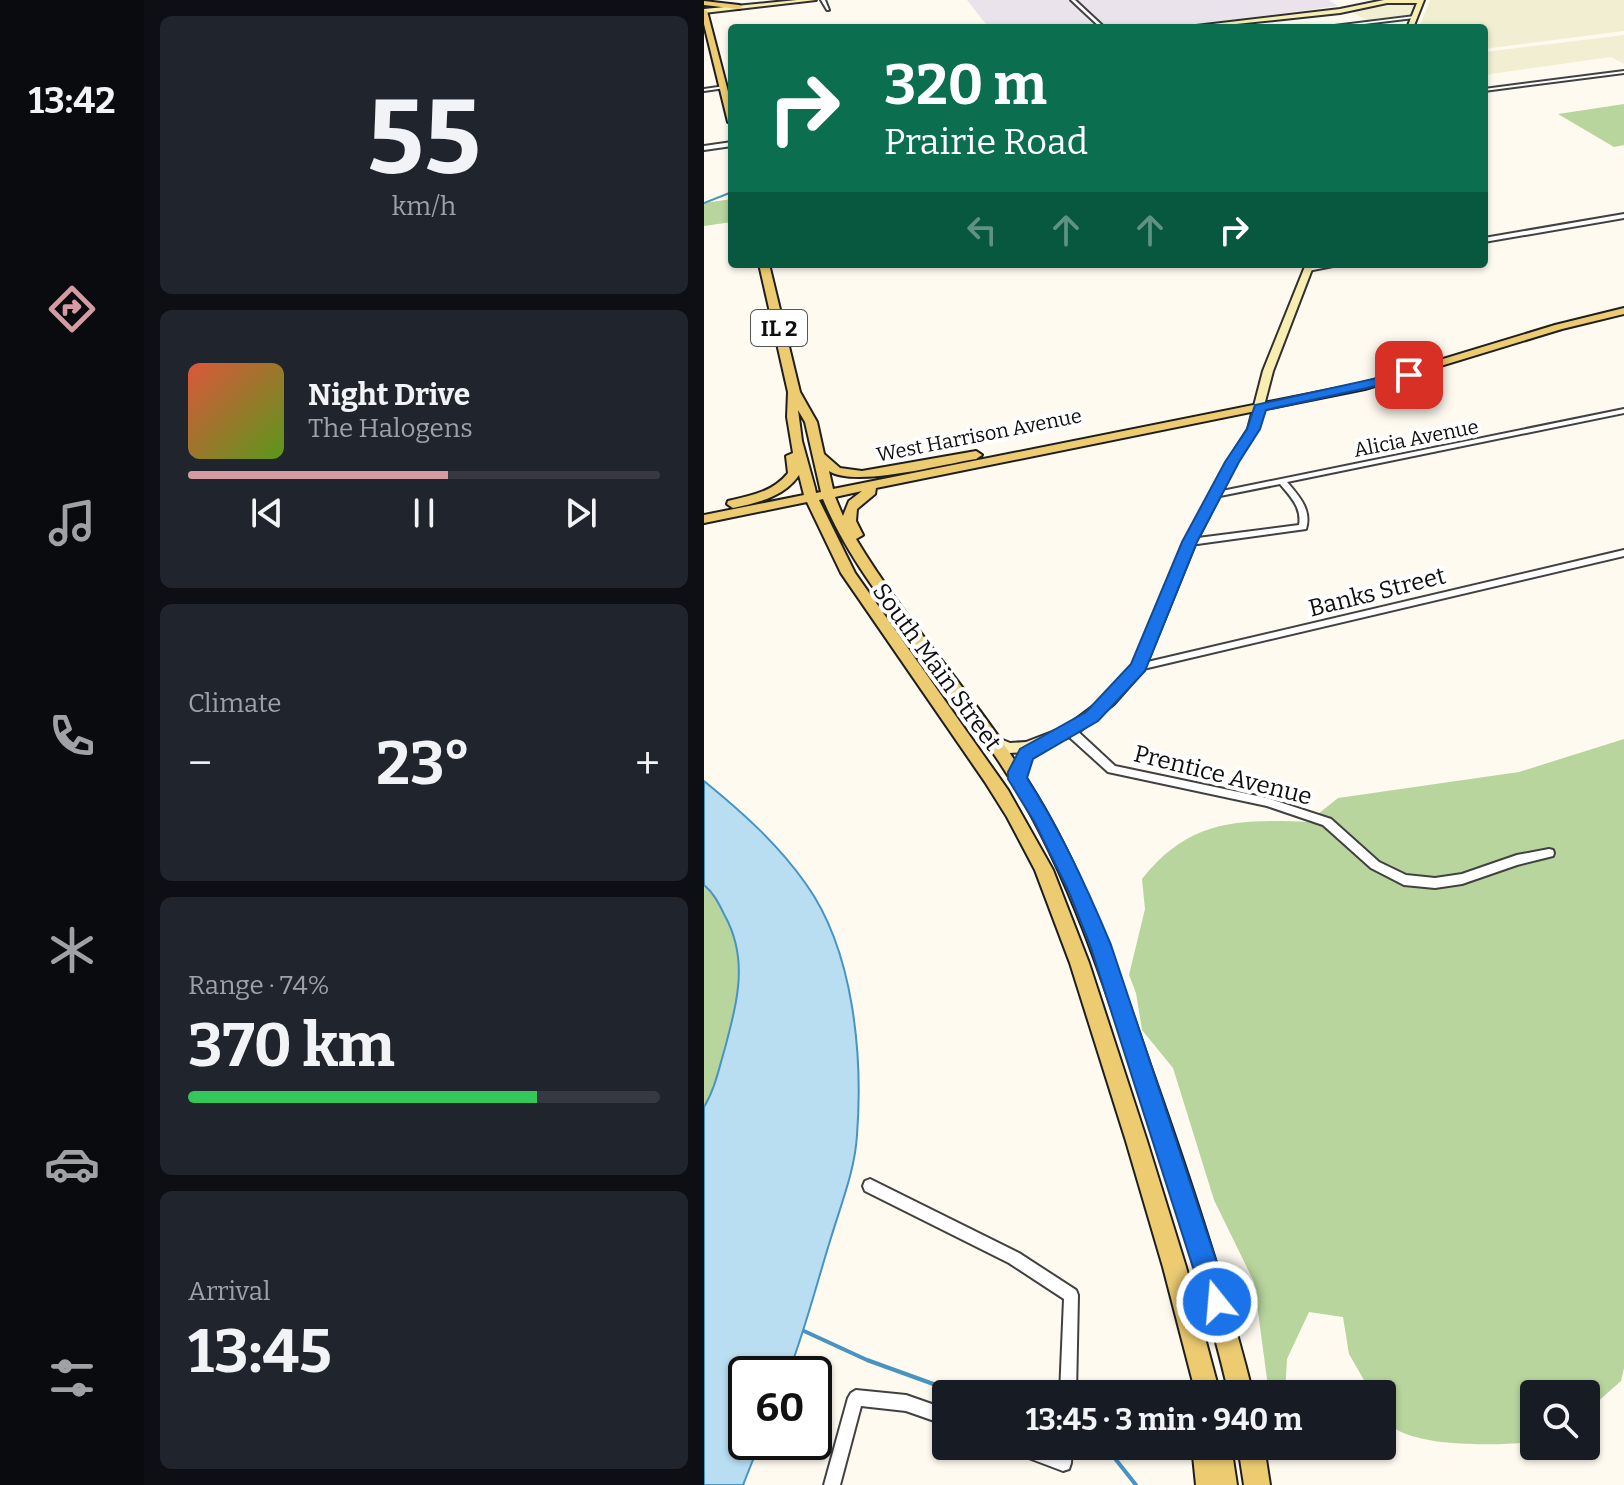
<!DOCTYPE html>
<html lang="en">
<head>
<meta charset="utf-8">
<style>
	body { margin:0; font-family:Bitter,serif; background:#20242c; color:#f1f3f6; height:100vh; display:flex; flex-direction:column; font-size:30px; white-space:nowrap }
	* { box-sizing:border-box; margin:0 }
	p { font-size:26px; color:#9ea1a6 }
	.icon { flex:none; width:44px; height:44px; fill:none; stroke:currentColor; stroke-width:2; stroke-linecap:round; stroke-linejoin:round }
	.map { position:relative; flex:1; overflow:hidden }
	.drawer { display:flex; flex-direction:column; gap:16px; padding:16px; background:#0d0f14; width:560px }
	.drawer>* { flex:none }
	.top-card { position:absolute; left:24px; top:24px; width:760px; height:244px; border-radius:8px; box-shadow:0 2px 6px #0004; background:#0b6e4f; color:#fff; overflow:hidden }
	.tools { position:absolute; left:816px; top:1380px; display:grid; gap:16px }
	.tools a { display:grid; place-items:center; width:80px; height:80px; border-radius:8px; background:#171b24; box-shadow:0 2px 6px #0004; font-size:40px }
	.speed { position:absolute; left:24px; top:1356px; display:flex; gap:16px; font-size:40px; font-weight:700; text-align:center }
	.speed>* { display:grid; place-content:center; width:104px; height:104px; border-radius:50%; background:#171b24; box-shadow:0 2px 6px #0004; line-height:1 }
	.speed .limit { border:4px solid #111; border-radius:12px; background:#fff; color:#111 }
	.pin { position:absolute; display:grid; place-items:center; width:68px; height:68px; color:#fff; margin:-34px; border-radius:16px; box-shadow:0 4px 12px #0006 }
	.me { position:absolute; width:88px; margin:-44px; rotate:343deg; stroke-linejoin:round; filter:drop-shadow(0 0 6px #0008) }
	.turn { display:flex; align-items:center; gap:28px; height:168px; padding:0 24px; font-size:36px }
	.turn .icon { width:104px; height:104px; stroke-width:2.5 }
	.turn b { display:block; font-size:56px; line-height:68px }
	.lanes { display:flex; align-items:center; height:76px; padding:0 24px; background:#0003; justify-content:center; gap:40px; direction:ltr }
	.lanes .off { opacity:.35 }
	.big { font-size:60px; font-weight:700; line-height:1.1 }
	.drawer .widget { flex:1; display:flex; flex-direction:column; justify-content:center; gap:12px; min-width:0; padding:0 28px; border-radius:12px; background:#20242c }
	.drawer .dial { align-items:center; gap:0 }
	.dial b { font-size:104px; line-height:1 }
	.song { display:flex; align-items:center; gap:24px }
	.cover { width:96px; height:96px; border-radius:12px; background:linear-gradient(135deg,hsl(10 70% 55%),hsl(90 70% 35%)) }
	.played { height:8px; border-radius:4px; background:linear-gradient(90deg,#d49ca2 55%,#363941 55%) }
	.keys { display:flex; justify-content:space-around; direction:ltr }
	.heat { display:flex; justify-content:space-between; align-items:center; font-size:44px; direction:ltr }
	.charge { height:12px; border-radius:6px; background:linear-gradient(90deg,#34c759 74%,#363941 0) }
	.trip { position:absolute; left:228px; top:1380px; width:464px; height:80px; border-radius:8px; background:#171b24; box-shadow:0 2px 6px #0004; font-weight:700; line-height:80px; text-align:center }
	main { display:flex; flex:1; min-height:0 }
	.dock { display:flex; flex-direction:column; width:144px; justify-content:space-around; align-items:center; background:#090b0e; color:#9ea1a6 }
	.dock .icon { width:56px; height:56px }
	.dock .selected { color:#d49ca2 }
	.dock b { font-size:36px; color:#f1f3f6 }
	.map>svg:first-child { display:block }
	.industrial { fill:#eae3eb }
	.farmland { fill:#f2eed2 }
	.forest { fill:#b8d59d }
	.water { fill:#b9ddf1; stroke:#4694c1; stroke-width:2 }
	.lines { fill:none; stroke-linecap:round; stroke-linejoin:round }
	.stream-far1 { stroke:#4694c1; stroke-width:2 }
	.stream { stroke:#4694c1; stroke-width:4 }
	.street-casing { stroke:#414141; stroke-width:4 }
	.secondary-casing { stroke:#303030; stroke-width:4 }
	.primary-casing { stroke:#1f1f1f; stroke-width:4 }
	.street { fill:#fff; fill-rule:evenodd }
	.secondary { fill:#f8eeb1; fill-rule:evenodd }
	.primary { fill:#eccb71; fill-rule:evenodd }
	.route { fill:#1a73e8; stroke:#114b97; stroke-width:2 }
	.labels { text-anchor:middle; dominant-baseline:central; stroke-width:8; stroke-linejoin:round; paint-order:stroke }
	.far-street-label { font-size:20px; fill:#0e0e0e; stroke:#fff }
	.shield { fill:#fff; stroke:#565656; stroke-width:2 }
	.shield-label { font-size:22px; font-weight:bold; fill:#0e0e0e }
	.street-label { font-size:24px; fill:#0e0e0e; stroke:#fff }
</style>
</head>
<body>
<main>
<nav class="dock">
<b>13:42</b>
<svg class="icon selected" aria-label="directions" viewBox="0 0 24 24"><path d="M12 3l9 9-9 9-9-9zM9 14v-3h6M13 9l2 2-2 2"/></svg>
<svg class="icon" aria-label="music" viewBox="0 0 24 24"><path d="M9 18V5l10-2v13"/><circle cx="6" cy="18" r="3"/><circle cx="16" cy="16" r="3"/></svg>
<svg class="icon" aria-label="phone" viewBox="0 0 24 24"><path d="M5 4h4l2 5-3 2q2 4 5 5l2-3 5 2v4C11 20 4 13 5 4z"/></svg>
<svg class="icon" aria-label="climate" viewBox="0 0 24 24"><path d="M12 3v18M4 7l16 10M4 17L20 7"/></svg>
<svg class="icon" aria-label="car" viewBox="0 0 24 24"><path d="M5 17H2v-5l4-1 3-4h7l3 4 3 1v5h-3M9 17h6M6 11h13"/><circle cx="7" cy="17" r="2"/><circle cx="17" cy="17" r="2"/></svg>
<svg class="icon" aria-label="filters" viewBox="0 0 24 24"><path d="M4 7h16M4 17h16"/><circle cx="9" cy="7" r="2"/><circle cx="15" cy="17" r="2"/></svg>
</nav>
<section class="drawer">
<div class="widget dial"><b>55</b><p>km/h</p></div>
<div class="widget">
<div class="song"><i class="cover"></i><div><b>Night Drive</b><p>The Halogens</p></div></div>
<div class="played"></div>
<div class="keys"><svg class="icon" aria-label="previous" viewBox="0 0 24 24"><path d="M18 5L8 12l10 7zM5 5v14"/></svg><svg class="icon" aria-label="pause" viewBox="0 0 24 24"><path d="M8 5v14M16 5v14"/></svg><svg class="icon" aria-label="next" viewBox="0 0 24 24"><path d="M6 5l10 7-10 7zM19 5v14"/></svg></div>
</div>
<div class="widget"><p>Climate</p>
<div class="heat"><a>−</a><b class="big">23°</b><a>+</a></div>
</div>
<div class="widget"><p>Range · 74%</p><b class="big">370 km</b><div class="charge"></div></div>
<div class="widget"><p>Arrival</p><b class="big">13:45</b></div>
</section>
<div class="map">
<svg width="920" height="1485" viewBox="0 0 920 1485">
	<rect width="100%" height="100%" fill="#fefaf0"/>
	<!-- industrial -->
	<path class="industrial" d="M263,0H366L395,28H285Z
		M372,0H625L634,6L467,28H403Z"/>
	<!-- farmland -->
	<path class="farmland" d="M726,0H920V31L780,49V28H715Z
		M704,2L710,4L707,17L664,22L646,10L678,3Z
		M920,35V64L907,57L780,75V52Z"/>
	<!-- forest -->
	<path class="forest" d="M920,104V145L910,147L854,114Z
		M28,199V222L0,226V203Z
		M920,739V1368L917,1381L882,1412V1394H830V1442C800,1445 689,1451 678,1413C677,1407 678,1399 678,1394H668L645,1354L639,1317L605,1312L583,1359L581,1394H565L550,1282L510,1200L469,1068L438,1030L432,993L425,975L441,909L438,879C485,820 533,819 604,822L634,798L815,772Z
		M0,885C10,893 15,904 21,916C45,960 33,1002 21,1048C15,1068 11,1089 0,1107Z"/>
	<!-- water -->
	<path class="water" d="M0,781C38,812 74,844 102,884C150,951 159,1056 153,1135C151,1171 136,1207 126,1241C112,1286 101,1330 84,1374H42V1442H56L39,1485H0V1107C11,1089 15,1068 21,1048C33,1002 45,960 21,916C15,904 10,893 0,885Z"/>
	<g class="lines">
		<!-- stream-far1 -->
		<path class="stream-far1" d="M0,203L28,192"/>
		<!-- stream -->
		<path class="stream" d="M100,1331L163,1360L257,1394
			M391,1446L409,1456L432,1485"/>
		<!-- street casing -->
		<g class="street-casing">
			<path id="street" d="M117,0H121L125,10H123Z
				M367,0H371L401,28H397Z
				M711,16L710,18L627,28H614Z
				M920,71V73L780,91V89Z
				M21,86V88L0,91V89Z
				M28,142V146L0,150V146Z
				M920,214V218L780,242V238Z
				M624,264H639L604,271L601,269Z
				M920,409V413L583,482C595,496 608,510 602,529L486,545L482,542L486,539L595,525C598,508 587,497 576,484L511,497H508V493Z
				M920,550V556L435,670L430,667L435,664Z
				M366,727L370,728L411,766L563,798L627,819L675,862L702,875L731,878L758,874L813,855L845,849L849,850L850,853L849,856L813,865L758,884L731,888L700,885L667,868L619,825L563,806L404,772L362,734L361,731L362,728Z
				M166,1179L315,1253L372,1290L374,1295L372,1394H356L360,1299L305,1263L161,1191L159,1186L161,1181Z
				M152,1390L202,1395L242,1409V1425L202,1411L157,1406L136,1485H120L144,1398L147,1393Z
				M307,1446H336L352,1452V1446H368L367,1463L365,1469L359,1471L309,1452Z"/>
		</g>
		<!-- secondary casing -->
		<g class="secondary-casing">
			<path id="secondary" d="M93,0H112L0,13V9Z
				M680,0H720L709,28H703L713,3H683L636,13L494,28H475L636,9Z
				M602,264H610L569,371L554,429L533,462L492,542L440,670L410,704L371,735L323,752L305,753L282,744L280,740L282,736L287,735L306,743L322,742L361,727L400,698L429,665L480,542L523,462L544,429L559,371Z"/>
		</g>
		<!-- primary casing -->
		<g class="primary-casing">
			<path id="primary" d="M0,1L35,5L38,7L35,9L0,5Z
				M0,9L3,11L28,107V124L24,122L0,24Z
				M55,264H65L96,392L113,422L120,454L136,468L158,471L272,451L278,455L272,459C239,464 151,488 125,471L129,489L660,383L851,325L920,308V314L858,329L661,389L172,488L171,494L153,509L152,521L159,535L152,539C203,624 272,697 324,781C382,872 415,974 450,1076C487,1181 522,1286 549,1394H525C500,1288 466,1184 432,1081C399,981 367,882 313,790C282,739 245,690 209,642C175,596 141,552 119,499L115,500L151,573L304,790L349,870L385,963L443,1141L482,1267L516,1394H492L459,1267L422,1141L366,963L331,870L303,817L281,782L137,573L103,502L0,523V515L100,495L95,475C79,498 54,502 29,508L23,504L24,501C46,496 69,492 84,473L82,456L89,453L83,417L84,392ZM94,410L101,422L117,492L112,493L111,488L98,441ZM158,491L145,501L139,516L131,497Z
				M488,1446H527L533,1485H492Z
				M534,1446H560L566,1485H540Z"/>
		</g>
		<!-- street -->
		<use href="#street" class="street"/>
		<!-- secondary -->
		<use href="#secondary" class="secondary"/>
		<!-- primary -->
		<use href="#primary" class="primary"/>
	</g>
	<!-- route -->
	<path class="route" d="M705,371L709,372V378L562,410L556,429L535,462L493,542L441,671L394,721L329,759L323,778C357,831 383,887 407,945L526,1302L523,1311L513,1315L504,1311L500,1302L386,945L365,892L331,823L304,779V772L316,749L382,712L427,664L478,542L521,462L543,429L551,405Z"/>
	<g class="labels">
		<!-- far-street labels -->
		<g class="far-street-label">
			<text transform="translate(275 435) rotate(-11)">West Harrison Avenue</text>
			<text transform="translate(712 438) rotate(-11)">Alicia Avenue</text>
		</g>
		<!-- shield labels -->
		<rect class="shield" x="47" y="310" width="56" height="36" rx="6"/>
		<g class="shield-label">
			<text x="75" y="328">IL 2</text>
		</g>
		<!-- street labels -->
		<g class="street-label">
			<text transform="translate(673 592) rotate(-14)">Banks Street</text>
			<text transform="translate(233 667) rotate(54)">South Main Street</text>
			<text transform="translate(519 775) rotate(14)">Prentice Avenue</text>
		</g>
	</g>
</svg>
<div class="tools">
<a><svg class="icon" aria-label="search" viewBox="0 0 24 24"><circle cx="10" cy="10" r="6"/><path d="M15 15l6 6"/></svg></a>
</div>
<div class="speed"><div class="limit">60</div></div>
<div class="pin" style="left:705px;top:375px;background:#d93025"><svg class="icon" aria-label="arrive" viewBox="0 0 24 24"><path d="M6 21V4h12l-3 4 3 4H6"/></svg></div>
<svg class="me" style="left:513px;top:1302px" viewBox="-20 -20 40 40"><circle r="17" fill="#1a73e8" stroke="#fff" stroke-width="3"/><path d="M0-11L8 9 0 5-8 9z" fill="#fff"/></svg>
<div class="trip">13:45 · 3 min · 940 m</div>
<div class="top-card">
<div class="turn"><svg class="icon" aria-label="right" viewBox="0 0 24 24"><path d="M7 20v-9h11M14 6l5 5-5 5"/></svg><div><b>320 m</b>Prairie Road</div></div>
<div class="lanes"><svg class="icon off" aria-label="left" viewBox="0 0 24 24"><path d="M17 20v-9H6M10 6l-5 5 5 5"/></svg><svg class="icon off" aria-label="ahead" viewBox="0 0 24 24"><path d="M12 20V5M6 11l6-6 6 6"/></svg><svg class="icon off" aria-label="ahead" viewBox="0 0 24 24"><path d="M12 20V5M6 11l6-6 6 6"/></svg><svg class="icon" aria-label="right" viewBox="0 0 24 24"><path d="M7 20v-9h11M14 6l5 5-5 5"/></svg></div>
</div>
</div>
</main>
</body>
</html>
